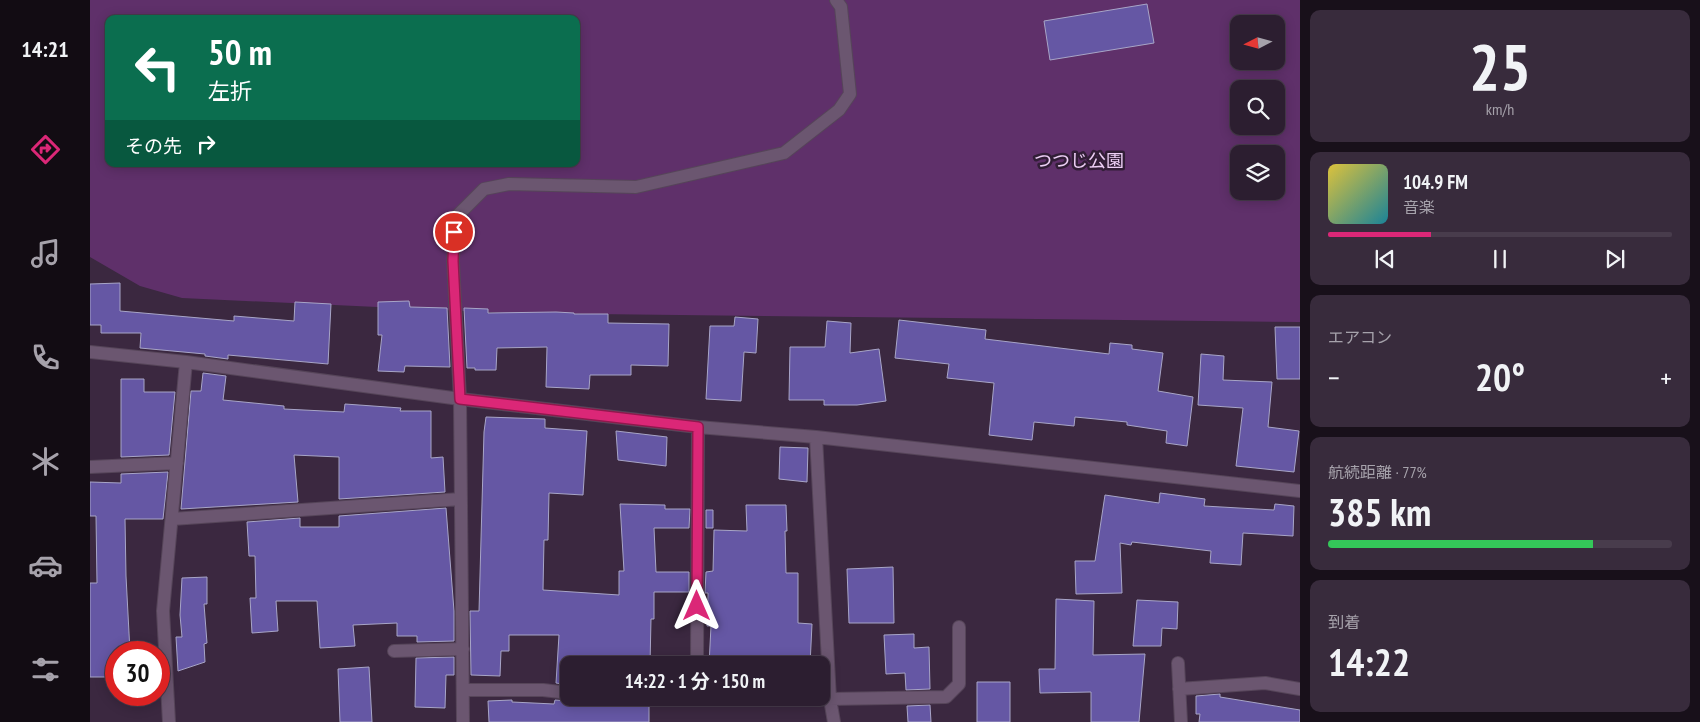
<!DOCTYPE html>
<html lang="ja">
<head>
<meta charset="utf-8">
<style>
	body { margin:0; font-family:"PT Sans Narrow","Noto Sans JP",sans-serif; background:#382b3c; color:#f1f3f6; height:100vh; display:flex; flex-direction:column; font-size:19px; white-space:nowrap }
	* { box-sizing:border-box; margin:0 }
	p { font-size:16px; color:#a6a2ab }
	.icon { flex:none; width:28px; height:28px; fill:none; stroke:currentColor; stroke-width:2; stroke-linecap:round; stroke-linejoin:round }
	.map { position:relative; flex:1; overflow:hidden }
	.details { display:flex; flex-direction:column; gap:10px; padding:10px; background:#18101a; width:400px }
	.details>* { flex:none }
	.hud { position:absolute; left:15px; top:15px; width:475px; height:152px; border-radius:10px; box-shadow:0 2px 12px #0003,0 0 0 1px #483c4c; background:#0b6e4f; color:#fff; overflow:hidden }
	.needle { width:32px; rotate:264deg }
	.fabs { position:absolute; left:1140px; top:15px; display:grid; gap:10px }
	.fabs a { display:grid; place-items:center; width:55px; height:55px; border-radius:10px; background:#2c1e30; box-shadow:0 2px 12px #0003,0 0 0 1px #483c4c; font-size:25px }
	.speed { position:absolute; left:15px; top:641px; display:flex; gap:10px; font-size:25px; font-weight:700; text-align:center }
	.speed>* { display:grid; place-content:center; width:65px; height:65px; border-radius:50%; background:#2c1e30; box-shadow:0 2px 12px #0003,0 0 0 1px #483c4c; line-height:1 }
	.speed .limit { border:8px solid #d22; background:#fff; color:#111 }
	.pin { position:absolute; display:grid; place-items:center; width:42px; height:42px; color:#fff; margin:-21px; border:2px solid #fff; border-radius:50%; box-shadow:0 1px 5px #0007 }
	.me { position:absolute; width:55px; margin:-28px; rotate:0deg; stroke-linejoin:round; filter:drop-shadow(0 0 4px #0008) }
	.turn { display:flex; align-items:center; gap:18px; height:105px; padding:0 20px; font-size:22px }
	.turn .icon { width:65px; height:65px; stroke-width:2.5 }
	.turn b { display:block; font-size:35px; line-height:42px }
	.then { display:flex; align-items:center; height:48px; padding:0 20px; background:#0003; gap:10px; font-size:19px }
	.big { font-size:38px; font-weight:700; line-height:1.1 }
	.details .card { flex:1; display:flex; flex-direction:column; justify-content:center; gap:8px; min-width:0; padding:0 18px; border-radius:10px; background:#382b3c }
	.details .dial { align-items:center; gap:0 }
	.dial b { font-size:65px; line-height:1 }
	.song { display:flex; align-items:center; gap:15px }
	.cover { width:60px; height:60px; border-radius:8px; background:linear-gradient(135deg,hsl(50 70% 55%),hsl(190 70% 35%)) }
	.played { height:5px; border-radius:2px; background:linear-gradient(90deg,#db2777 30%,#483c4c 30%) }
	.keys { display:flex; justify-content:space-around; direction:ltr }
	.heat { display:flex; justify-content:space-between; align-items:center; font-size:28px; direction:ltr }
	.charge { height:8px; border-radius:4px; background:linear-gradient(90deg,#34c759 77%,#483c4c 0) }
	.trip { position:absolute; left:470px; top:656px; width:270px; height:50px; border-radius:10px; background:#2c1e30; box-shadow:0 2px 12px #0003,0 0 0 1px #483c4c; font-weight:700; line-height:50px; text-align:center }
	main { display:flex; flex:1; min-height:0 }
	.tabs { display:flex; flex-direction:column; width:90px; justify-content:space-around; align-items:center; background:#120c13; color:#a6a2ab }
	.tabs .icon { width:35px; height:35px }
	.tabs .selected { color:#db2777 }
	.tabs b { font-size:22px; color:#f1f3f6 }
	.map>svg:first-child { display:block }
	.green { fill:#5f306a; fill-rule:evenodd }
	.building { fill:#6557a4; stroke:#a8a5c7 }
	.lines { fill:none; stroke-linecap:round; stroke-linejoin:round }
	.minor-casing { stroke:#564559; stroke-width:14 }
	.minor { stroke:#6b5670; stroke-width:12 }
	.route-casing { stroke:#8e194d; stroke-width:12 }
	.route { stroke:#db2777; stroke-width:9 }
	.labels { text-anchor:middle; dominant-baseline:central; stroke-width:5; stroke-linejoin:round; paint-order:stroke }
	.park-label { font-size:18px; fill:#edcff5; stroke:#311e36 }
</style>
</head>
<body>
<main>
<nav class="tabs">
<b>14:21</b>
<svg class="icon selected" aria-label="directions" viewBox="0 0 24 24"><path d="M12 3l9 9-9 9-9-9zM9 14v-3h6M13 9l2 2-2 2"/></svg>
<svg class="icon" aria-label="music" viewBox="0 0 24 24"><path d="M9 18V5l10-2v13"/><circle cx="6" cy="18" r="3"/><circle cx="16" cy="16" r="3"/></svg>
<svg class="icon" aria-label="phone" viewBox="0 0 24 24"><path d="M5 4h4l2 5-3 2q2 4 5 5l2-3 5 2v4C11 20 4 13 5 4z"/></svg>
<svg class="icon" aria-label="climate" viewBox="0 0 24 24"><path d="M12 3v18M4 7l16 10M4 17L20 7"/></svg>
<svg class="icon" aria-label="car" viewBox="0 0 24 24"><path d="M5 17H2v-5l4-1 3-4h7l3 4 3 1v5h-3M9 17h6M6 11h13"/><circle cx="7" cy="17" r="2"/><circle cx="17" cy="17" r="2"/></svg>
<svg class="icon" aria-label="filters" viewBox="0 0 24 24"><path d="M4 7h16M4 17h16"/><circle cx="9" cy="7" r="2"/><circle cx="15" cy="17" r="2"/></svg>
</nav>
<div class="map">
<svg width="1210" height="722" viewBox="0 0 1210 722">
	<rect width="100%" height="100%" fill="#3b2840"/>
	<!-- green -->
	<path class="green" d="M0,0H1210V322L416,313L92,298L50,286L0,257ZM19,19H486V164H19ZM1149,24H1186V61H1149ZM1149,89H1186V126H1149ZM1149,154H1186V191H1149Z"/>
	<!-- building -->
	<path class="building" d="M1057,4L1064,43L960,60L954,21Z
		M30,283V311L144,321V316L204,321L205,302L241,304L238,364L138,355V359L115,356V354L50,348L51,333H11V325H0V284Z
		M319,301L320,307L357,308L360,367L315,366L314,372L288,371L292,335H288V302Z
		M374,308L398,309V313L466,312L484,313V314H518V323L579,324L578,366L541,365V375H500L499,389L456,387L457,347L407,348L406,370H385V368H377Z
		M645,317L668,319L666,353L654,352L651,401L616,399L620,326H644Z
		M809,320L896,330L895,339L1019,354L1020,343L1042,345V349L1073,353L1068,391L1103,397L1097,446L1076,443L1077,431L1037,425V422L985,417L984,426L944,422L942,440L899,435L904,383L857,378L859,364L805,358Z
		M737,321L761,323L760,353L789,349L796,401L767,405H734V400H699L700,347H735Z
		M1185,327H1210V379H1187Z
		M1111,354L1134,356L1133,380L1182,382L1178,427L1209,431L1204,472L1146,466L1153,408L1108,405Z
		M113,373L136,376L133,400L194,406V409L254,412L255,404L311,408L310,411H341V458L353,457L355,492L249,499V457L204,455L208,502L91,509L101,391H111Z
		M31,379H54V392H85L79,455L31,457Z
		M396,417L455,419V428L497,431L493,495L459,493L458,540H454L453,590L529,595V571H534L530,504L575,505V509H600L599,528H564L566,572H599V592H564V619H561L560,665H479V685L466,683L469,635H419V651H411L410,676L381,675L380,611H389L394,432Z
		M526,431L577,437L576,466L528,460Z
		M690,447L718,448L717,482L689,479Z
		M78,472L73,519H35L36,576L40,652H26V677H0V583H7L6,516H0V482L31,483V474Z
		M1070,493L1115,499L1114,506L1184,510L1185,504L1204,506L1203,536L1153,533L1151,565L1120,563L1121,551L1042,542L1041,545L1030,543L1032,593L986,594L985,561H1005L1015,495L1069,503Z
		M656,505H696L697,531H695L696,573H708V623L722,624L720,665H619L621,626H617L618,596V593H615L616,572L623,571L624,530L657,531Z
		M356,508L364,611V641L327,642V636H307V623L263,625L265,646L230,648L227,601H186L188,631L162,633L160,598H166L165,556H159L157,522L210,518V527H249V516Z
		M616,510H623V528H616Z
		M803,567L804,623H759L757,569Z
		M117,577V604H114L117,643L114,644L115,662L88,671L86,637H92L90,615L92,578Z
		M966,599L1004,601L1003,655L1055,654L1049,722H1001V692L950,693L949,669H965Z
		M1047,600L1088,602L1087,629L1072,628L1071,646H1043Z
		M824,634V648L839,647L840,689L816,690L815,673L796,674L794,635Z
		M364,657V675H356L355,708L325,707L326,658Z
		M279,667L282,722H250L248,669Z
		M887,682H920V722H887Z
		M1130,694V697L1210,710V722H1109L1110,714H1106V696Z
		M486,698H559V722H399L398,701L422,700V702L464,704L465,700L479,701Z
		M840,705L841,722H818L817,706Z"/>
	<g class="lines">
		<!-- minor casing -->
		<g class="minor-casing">
			<path id="minor" d="M0,352L96,362L370,399L608,427L726,437L1210,491
				M726,437L740,699L744,722
				M0,467L87,463
				M82,519L371,499
				M304,651L373,649
				M1088,663L1091,722
				M607,665L608,427
				M1089,689L1175,683L1210,689
				M373,690H453L479,693
				M634,698L740,699L856,697L869,684V627
				M79,722L73,611L96,362
				M373,722L370,399L363,261L365,218L394,189L419,184L546,187L694,153L749,110L760,94L751,7L746,0"/>
		</g>
		<!-- minor -->
		<use href="#minor" class="minor"/>
	</g>
	<g class="lines">
		<!-- route casing -->
		<g class="route-casing">
			<path id="route" d="M364,232L363,261L370,399L608,427L607,606"/>
		</g>
		<!-- route -->
		<use href="#route" class="route"/>
	</g>
	<g class="labels">
		<!-- park labels -->
		<g class="park-label">
			<text x="989" y="160">つつじ公園</text>
		</g>
	</g>
</svg>
<div class="fabs">
<a><svg class="needle" viewBox="-14 -14 28 28"><path d="M0-13l5 13h-10z" fill="#e53935"/><path d="M0 13l5-13h-10z" fill="#a6a2ab"/></svg></a>
<a><svg class="icon" aria-label="search" viewBox="0 0 24 24"><circle cx="10" cy="10" r="6"/><path d="M15 15l6 6"/></svg></a>
<a><svg class="icon" aria-label="layers" viewBox="0 0 24 24"><path d="M12 4l9 5-9 5-9-5zM3 14l9 5 9-5"/></svg></a>
</div>
<div class="speed"><div class="limit">30</div></div>
<div class="pin" style="left:364px;top:232px;background:#d93025"><svg class="icon" aria-label="arrive" viewBox="0 0 24 24"><path d="M6 21V4h12l-3 4 3 4H6"/></svg></div>
<svg class="me" style="left:607px;top:606px" viewBox="-20 -20 40 40"><path d="M0-17L14 15 0 8-14 15z" fill="#db2777" stroke="#fff" stroke-width="4"/></svg>
<div class="trip">14:22 · 1 分 · 150 m</div>
<div class="hud">
<div class="turn"><svg class="icon" aria-label="left" viewBox="0 0 24 24"><path d="M17 20v-9H6M10 6l-5 5 5 5"/></svg><div><b>50 m</b>左折</div></div>
<div class="then">その先<svg class="icon" aria-label="right" viewBox="0 0 24 24"><path d="M7 20v-9h11M14 6l5 5-5 5"/></svg></div>
</div>
</div>
<section class="details">
<div class="card dial"><b>25</b><p>km/h</p></div>
<div class="card">
<div class="song"><i class="cover"></i><div><b>104.9 FM</b><p>音楽</p></div></div>
<div class="played"></div>
<div class="keys"><svg class="icon" aria-label="previous" viewBox="0 0 24 24"><path d="M18 5L8 12l10 7zM5 5v14"/></svg><svg class="icon" aria-label="pause" viewBox="0 0 24 24"><path d="M8 5v14M16 5v14"/></svg><svg class="icon" aria-label="next" viewBox="0 0 24 24"><path d="M6 5l10 7-10 7zM19 5v14"/></svg></div>
</div>
<div class="card"><p>エアコン</p>
<div class="heat"><a>−</a><b class="big">20°</b><a>+</a></div>
</div>
<div class="card"><p>航続距離 · 77%</p><b class="big">385 km</b><div class="charge"></div></div>
<div class="card"><p>到着</p><b class="big">14:22</b></div>
</section>
</main>
</body>
</html>
